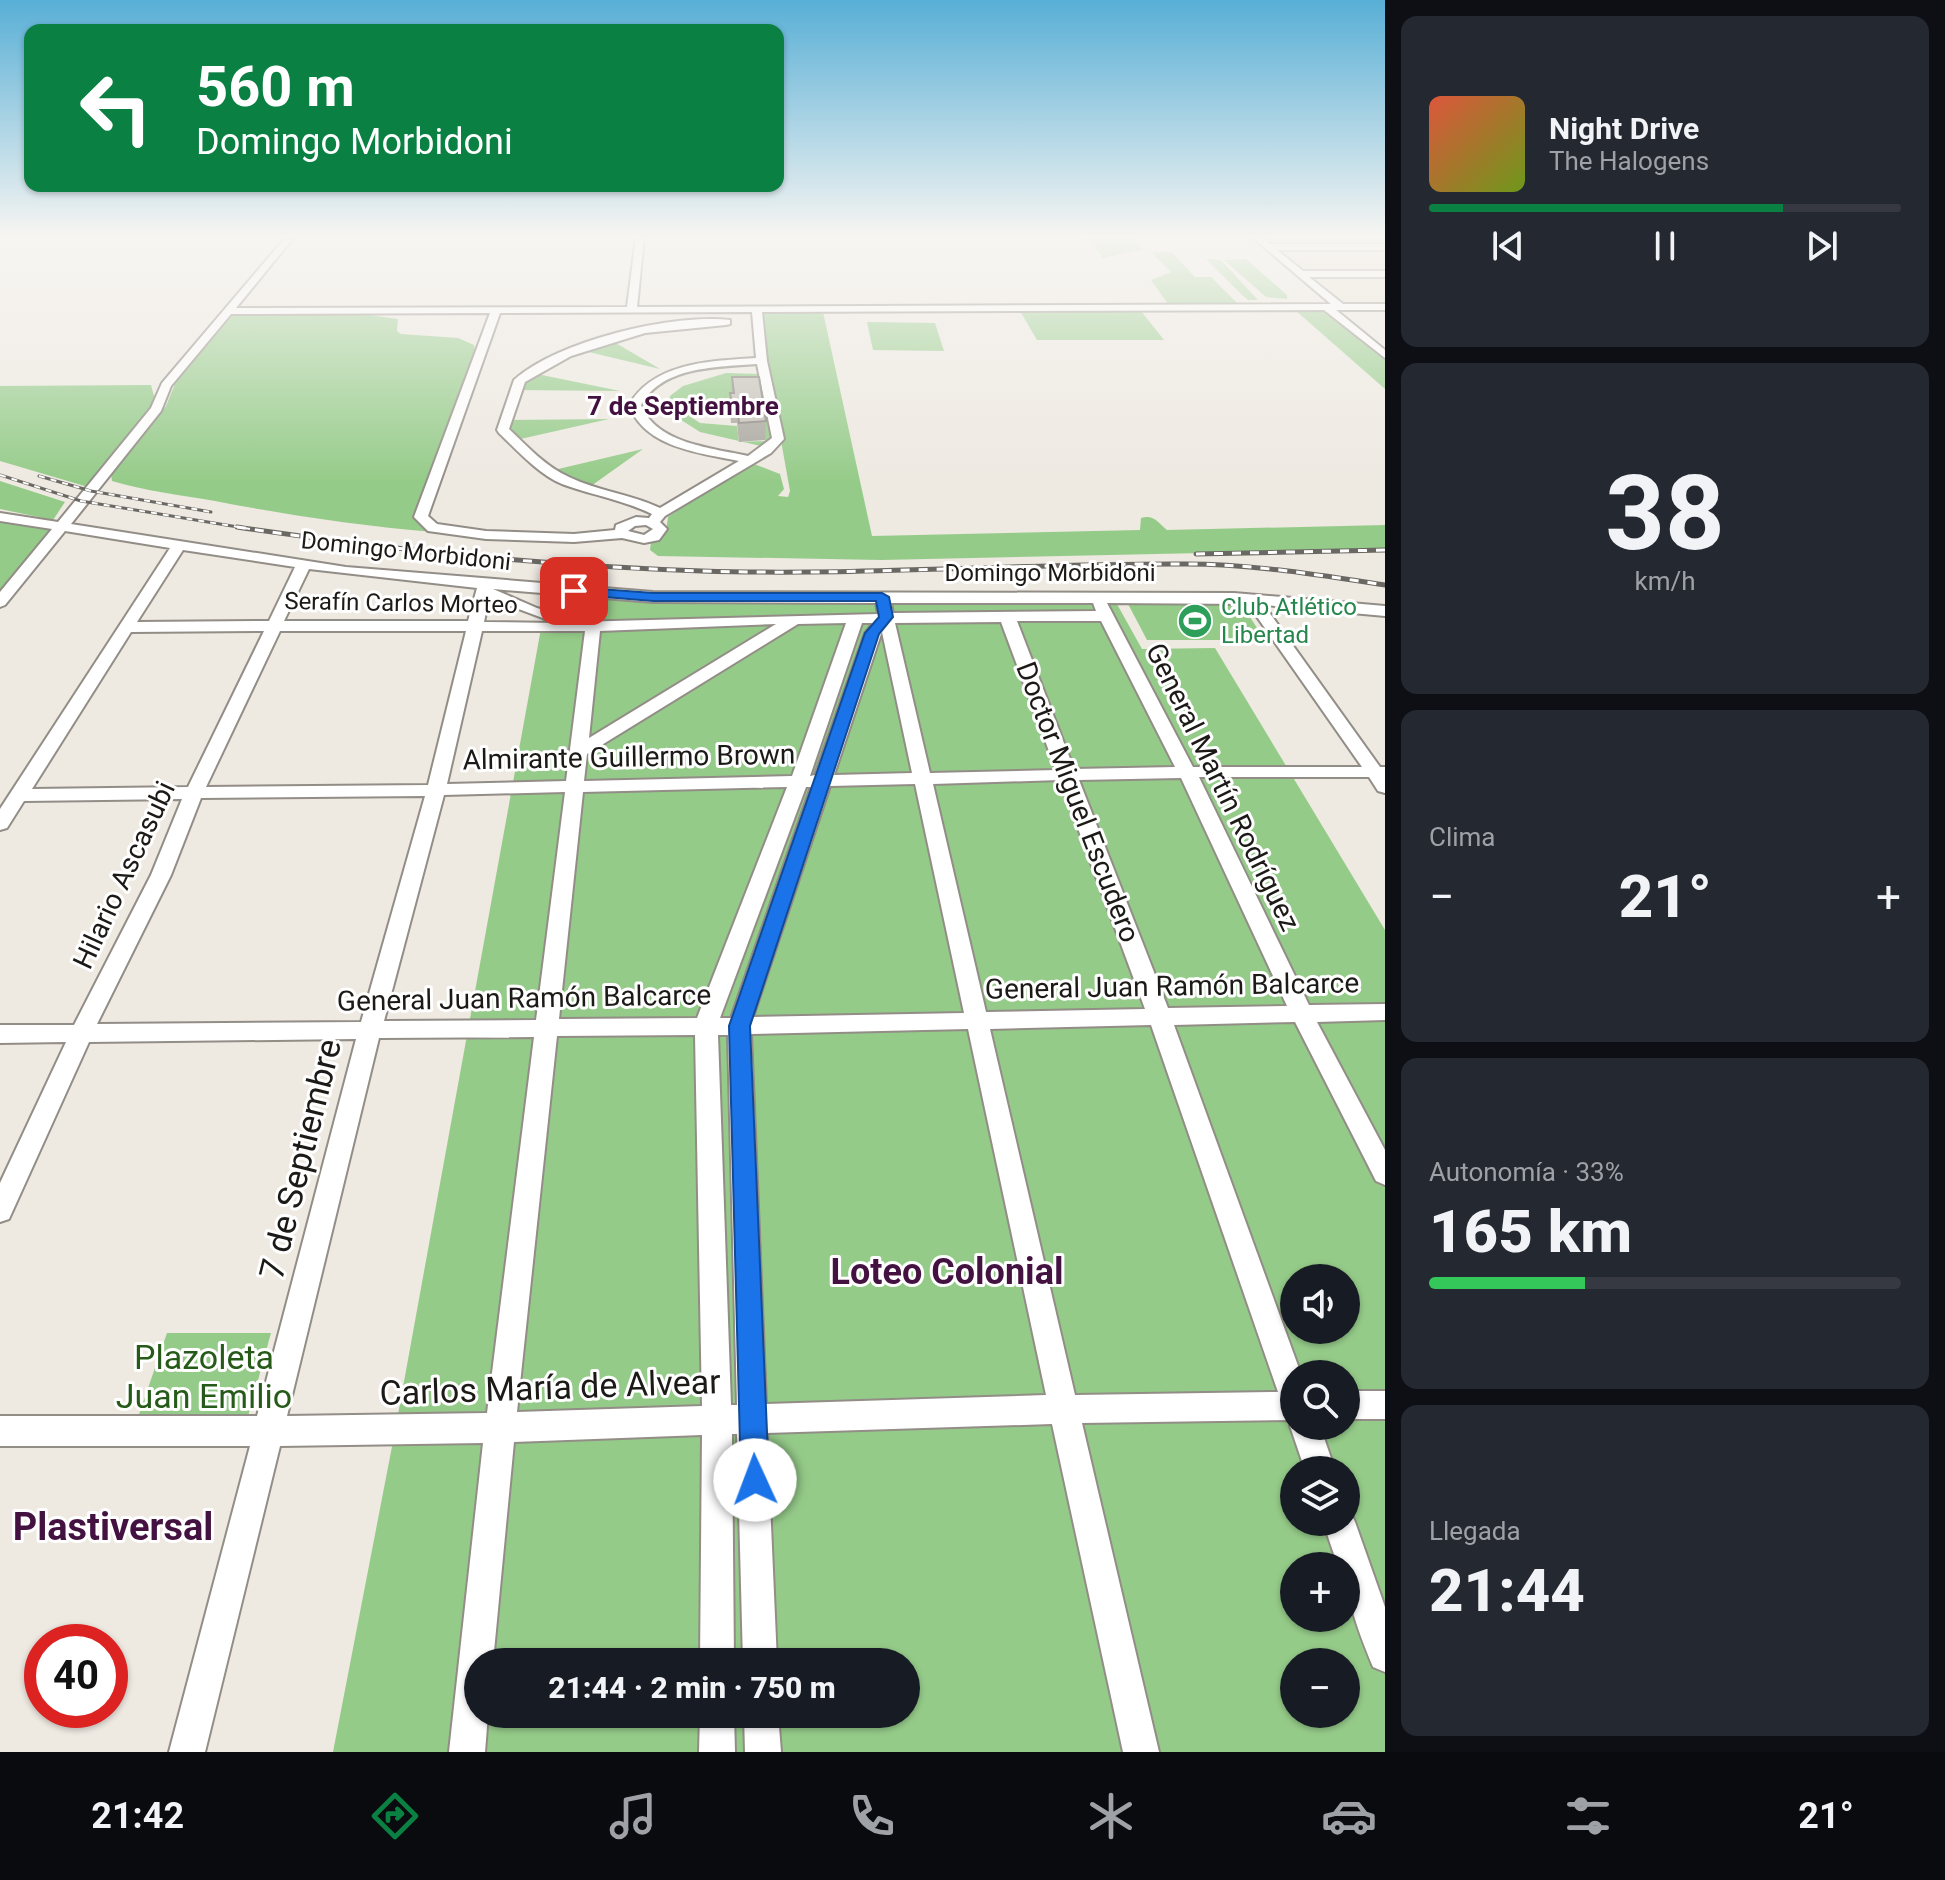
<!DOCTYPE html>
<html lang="es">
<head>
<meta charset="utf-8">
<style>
	body { margin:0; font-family:Roboto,sans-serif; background:#242831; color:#f1f3f6; height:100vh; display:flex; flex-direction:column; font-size:30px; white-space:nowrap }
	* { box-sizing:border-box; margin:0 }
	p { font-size:26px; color:#9ea1a6 }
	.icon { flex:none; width:44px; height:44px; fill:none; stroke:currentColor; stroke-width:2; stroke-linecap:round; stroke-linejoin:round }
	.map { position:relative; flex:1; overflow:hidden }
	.side { display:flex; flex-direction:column; gap:16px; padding:16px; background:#0d0f14; width:560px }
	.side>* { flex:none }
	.banner { position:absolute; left:24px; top:24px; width:760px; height:168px; border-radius:16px; box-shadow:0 2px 6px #0004; background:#0b8043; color:#fff; overflow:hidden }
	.controls { position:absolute; left:1280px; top:1264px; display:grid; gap:16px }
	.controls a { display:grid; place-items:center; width:80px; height:80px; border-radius:50%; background:#171b24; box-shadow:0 2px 6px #0004; font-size:40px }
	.speed { position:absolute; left:24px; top:1624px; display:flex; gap:16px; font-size:40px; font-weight:700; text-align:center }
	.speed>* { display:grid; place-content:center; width:104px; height:104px; border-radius:50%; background:#171b24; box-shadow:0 2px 6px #0004; line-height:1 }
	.speed .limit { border:12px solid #d22; background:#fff; color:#111 }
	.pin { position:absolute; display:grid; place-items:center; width:68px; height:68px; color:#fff; margin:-34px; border-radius:16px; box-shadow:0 4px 12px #0006 }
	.me { position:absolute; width:88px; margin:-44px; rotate:358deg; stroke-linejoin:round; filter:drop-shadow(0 0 6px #0008) }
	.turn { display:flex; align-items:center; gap:28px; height:168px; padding:0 40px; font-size:36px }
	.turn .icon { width:104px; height:104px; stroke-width:2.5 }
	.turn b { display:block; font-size:56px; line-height:68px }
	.big { font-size:60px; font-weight:800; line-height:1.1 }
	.side .tile { flex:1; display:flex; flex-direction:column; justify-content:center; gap:12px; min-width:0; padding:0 28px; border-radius:16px; background:#242831 }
	.side .dial { align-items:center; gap:0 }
	.dial b { font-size:104px; line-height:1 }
	.song { display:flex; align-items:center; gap:24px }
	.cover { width:96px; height:96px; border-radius:12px; background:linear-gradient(135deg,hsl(10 70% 55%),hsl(80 70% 35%)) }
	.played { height:8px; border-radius:4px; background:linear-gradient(90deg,#0b8043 75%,#363941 75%) }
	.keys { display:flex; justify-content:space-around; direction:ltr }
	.heat { display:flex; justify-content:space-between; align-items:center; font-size:44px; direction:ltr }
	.charge { height:12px; border-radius:6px; background:linear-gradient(90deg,#34c759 33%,#363941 0) }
	.trip { position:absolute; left:464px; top:1648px; width:456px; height:80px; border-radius:40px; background:#171b24; box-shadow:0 2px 6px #0004; font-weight:800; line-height:80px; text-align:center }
	.tabs { display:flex; height:128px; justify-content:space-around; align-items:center; background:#090b0e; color:#9ea1a6 }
	.tabs .icon { width:56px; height:56px }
	.tabs .active { color:#0b8043 }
	.tabs b { font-size:36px; color:#f1f3f6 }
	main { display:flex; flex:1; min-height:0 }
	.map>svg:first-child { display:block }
	.built { fill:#e8dfcf }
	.green { fill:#95cb89; fill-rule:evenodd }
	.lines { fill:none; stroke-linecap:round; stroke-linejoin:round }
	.minor-casing { stroke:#928d86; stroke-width:4 }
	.minor { fill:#fff; fill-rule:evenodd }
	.rail-far1-casing { stroke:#6b6863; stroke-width:3 }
	.rail-casing { stroke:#6b6863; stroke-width:5 }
	.rail-far1 { stroke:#fff; stroke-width:2; stroke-dasharray:6; stroke-linecap:butt }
	.rail { stroke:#fff; stroke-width:3; stroke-dasharray:9; stroke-linecap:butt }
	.wall { fill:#aaa79f }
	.building { fill:#c6c2b9; stroke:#8b8882; stroke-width:2 }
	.route { fill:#1a73e8; stroke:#114b97; stroke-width:2 }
	.labels { text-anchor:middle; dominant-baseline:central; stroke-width:6; stroke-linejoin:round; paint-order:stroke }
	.far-street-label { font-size:24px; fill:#1c1a17; stroke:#fff }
	.far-leisure-label { font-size:24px; fill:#27864d; stroke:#fff; text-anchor:start }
	.far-neighbourhood-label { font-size:26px; font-weight:bold; fill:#441241; stroke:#fff }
	.street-label { font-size:28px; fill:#1c1a17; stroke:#fff }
	.near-street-label { font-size:34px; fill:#1c1a17; stroke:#fff }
	.near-park-label { font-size:34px; fill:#255a18; stroke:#fff }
	.near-neighbourhood-label { font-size:36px; font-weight:bold; fill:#441241; stroke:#fff }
	.near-quarter-label { font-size:38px; font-weight:bold; fill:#441241; stroke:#fff }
</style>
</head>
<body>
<main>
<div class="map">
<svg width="1385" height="1752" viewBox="0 0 1385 1752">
	<rect width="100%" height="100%" fill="#eee9e1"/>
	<!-- built -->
	<path class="built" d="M1261,237H1385V304H1341Z"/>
	<!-- green -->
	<path class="green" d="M1086,237H1132L1143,250L1103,258Z
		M1151,252H1172L1195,277H1211L1240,306L1168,304L1151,280L1171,272Z
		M1206,259L1221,260L1258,300H1248L1242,295Z
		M1246,259L1287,295V299L1266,297L1224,260Z
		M1295,310H1327L1385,360V389Z
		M1020,311H1141L1164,340H1037Z
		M758,312H823L872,536L1140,530L1141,518C1154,514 1158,523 1167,530L1385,525V549L881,560L658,556L650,550L651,542L666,532L668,517L706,491L754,464L780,474L784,489L778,496L788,497L790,491Z
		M355,313L398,319L397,331L401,334L458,338L474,345L475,351L415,518L434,532C360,526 287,515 215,501C180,495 146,491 112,481L111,474L166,406L175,384L233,314Z
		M867,322L935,323L944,351L873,350Z
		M609,339L660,369L576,349Z
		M532,373L620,391L517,390Z
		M726,373L762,374L773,436L765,447L700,432L667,411L670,396L683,386ZM758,395L765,441L739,442L737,426L700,423L691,417L699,411L734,408Z
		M151,385L155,400L88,487L0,461V386Z
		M609,419L516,440L507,430L508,420Z
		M643,449L591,486L566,480L554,470Z
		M0,481L65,502L53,520L0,509Z
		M0,520L54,530L0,600Z
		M548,590L653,597H1113L1142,649L1215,648L1385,930V1752H333L395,1431ZM1294,1278H1346V1330H1294ZM1294,1374H1346V1426H1294ZM1294,1470H1346V1522H1294ZM1294,1566H1346V1618H1294ZM478,1662H906V1714H478ZM1294,1662H1346V1714H1294Z
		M1127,602H1240L1265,640H1147Z
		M167,1333H271L247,1420H137Z"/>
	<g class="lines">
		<!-- minor casing -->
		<g class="minor-casing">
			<path id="minor" d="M286,237H294L236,308L627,307L636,237H644L637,307L1331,304L1252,237H1261L1270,244H1385V250H1277L1303,271H1385V277H1309L1343,304H1385V310H1336L1385,350V358L1324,310L762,312L767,361L784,439L771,453L665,516L660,522L667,529L659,540L644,543L622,538L574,542L486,539L428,531L414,517L490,313L231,314L171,386L161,411L71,524L346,567L653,592L1234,593L1385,606V616L1264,605L1380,767H1385V793L1378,791L1369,777H1199L1309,1005L1385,1004V1020L1317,1022L1385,1150V1185L1376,1181L1295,1022L1174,1025L1301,1374H1294V1426H1320L1335,1470H1305L1290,1426L1293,1420L1082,1423L1159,1752H1123L1052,1424L767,1433L777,1662H743L737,1434H732L734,1662H700L702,1435L514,1442L493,1662H478V1714H488L485,1752H449L483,1443L280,1446L205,1752H169L250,1446H0V1416H257L356,1039L89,1042L9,1219L0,1222V1183L66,1042L0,1043V1025H74L151,875L182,799L24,801L7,828L0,830V809L170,548L65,531L5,605L0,607V592L52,529L0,521V513L58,522L151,408L162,383ZM752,312L756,358C711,361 654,362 629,405C645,448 700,453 739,461L660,508C631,494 597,491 569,477C546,467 527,446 509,429L525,382L571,356L645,333L726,325L730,324V320C673,313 557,341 514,380L497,430L499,433C517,450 538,474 562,484C592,495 623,500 652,514L649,518L636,517L616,525L615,530L574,534L486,531L437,524L428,516L500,313ZM757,364L772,438L748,456C713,448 656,444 641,405C662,366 718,367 757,364ZM635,526L646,525L653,529L644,535L628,531ZM183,550L295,567L269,621L137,622ZM309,569L477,588L468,621H284ZM493,589L653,602L876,603L878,614L574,622L572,618L537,608ZM489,598L556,623L484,622ZM891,603H1093L1096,611L893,613ZM1107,603L1248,604L1362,767H1193ZM1017,621H1101L1175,767L1074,769ZM1001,622L1056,770L930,773L895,623ZM846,623L792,776L584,781L587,754L798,624ZM862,623H873L865,633L815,775L810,776ZM776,624L589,738L600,631ZM264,631L188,787L32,789L131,632ZM280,631H466L428,785L206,787ZM482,631H585L566,781L447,784ZM882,632L912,773L834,775L881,634ZM1181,778L1287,1006L1168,1008L1079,780ZM1060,780L1145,1009L986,1012L933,784ZM915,784L964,1013L753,1017L830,786ZM787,787L697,1018L559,1019L583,792ZM806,787H811L731,1018H720ZM565,792L536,1020L384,1021L444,795ZM425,796L361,1022L97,1024L171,875L201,798ZM1151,1025L1278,1392L1075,1395L990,1029ZM968,1029L1046,1395L766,1404L751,1034ZM695,1035L702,1406L517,1412L557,1036ZM718,1035H728L737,1405H731ZM534,1037L487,1413L287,1416L379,1038Z
				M1346,1391H1385V1419H1346Z
				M1346,1509L1350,1511L1355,1522L1385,1607V1672L1373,1667C1360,1635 1346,1601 1346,1566H1338L1323,1522H1346Z
				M700,1714H734L735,1752H699Z
				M744,1714H778L781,1752H745Z"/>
		</g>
		<!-- minor -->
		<use href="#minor" class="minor"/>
		<!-- rail-far1 casing -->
		<g class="rail-far1-casing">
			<path id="rail-far1" d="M0,475L81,501L250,529
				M39,476L91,491L211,512"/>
		</g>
		<!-- rail casing -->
		<g class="rail-casing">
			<path id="rail" d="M237,527C391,550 546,566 702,571C863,576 1025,563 1186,564C1253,564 1319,575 1385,585
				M1196,554L1385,550"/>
		</g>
		<!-- rail-far1 -->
		<use href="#rail-far1" class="rail-far1"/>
		<!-- rail -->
		<use href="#rail" class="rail"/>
	</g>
	<!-- wall -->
	<path class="wall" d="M732,377L766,421L765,440L739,442L737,423H731L730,412Z"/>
	<!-- building -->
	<path class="building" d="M732,377H759L766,421L739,423L737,405H732L730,393H734Z"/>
	<!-- sky -->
	<linearGradient id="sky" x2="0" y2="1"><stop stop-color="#58afd6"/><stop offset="0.49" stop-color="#f7f5f2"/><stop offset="1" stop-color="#f7f5f2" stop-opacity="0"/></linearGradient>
	<rect width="1385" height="482" fill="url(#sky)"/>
	<!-- route -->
	<path class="route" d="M574,587L653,593H882L889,597L893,617L879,634L750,1026L769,1480L765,1490L755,1494L745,1490L741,1480L729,1026L865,633L879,617L876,601H653L569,594V589Z"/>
	<!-- icons -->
	<defs>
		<g id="stadium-disc" transform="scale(1.8)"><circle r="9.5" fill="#2e9e5b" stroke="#fff"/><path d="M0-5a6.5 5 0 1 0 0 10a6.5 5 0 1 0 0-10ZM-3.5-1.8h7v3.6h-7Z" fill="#fff"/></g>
	</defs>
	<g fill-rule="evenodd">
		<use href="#stadium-disc" x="1195" y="621"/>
	</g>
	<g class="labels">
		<!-- far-street labels -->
		<g class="far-street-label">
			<text transform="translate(406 551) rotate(6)">Domingo Morbidoni</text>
			<text x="1050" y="573">Domingo Morbidoni</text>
			<text transform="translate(401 603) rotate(1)">Serafín Carlos Morteo</text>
		</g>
		<!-- far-leisure labels -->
		<g class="far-leisure-label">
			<text x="1221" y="607">Club Atlético<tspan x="1221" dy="28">Libertad</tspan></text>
		</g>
		<!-- far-neighbourhood labels -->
		<g class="far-neighbourhood-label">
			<text x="683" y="406">7 de Septiembre</text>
		</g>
		<!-- street labels -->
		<g class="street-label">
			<text transform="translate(629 757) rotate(-1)">Almirante Guillermo Brown</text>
			<text transform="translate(1223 787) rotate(64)">General Martín Rodríguez</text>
			<text transform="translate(1078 802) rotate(69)">Doctor Miguel Escudero</text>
			<text transform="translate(124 875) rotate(-65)">Hilario Ascasubi</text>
			<text transform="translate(1172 986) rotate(-1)">General Juan Ramón Balcarce</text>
			<text transform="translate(524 998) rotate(-1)">General Juan Ramón Balcarce</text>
		</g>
		<!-- near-street labels -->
		<g class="near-street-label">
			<text transform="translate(300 1159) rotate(-76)">7 de Septiembre</text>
			<text transform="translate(550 1387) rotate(-2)">Carlos María de Alvear</text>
		</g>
		<!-- near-park labels -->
		<g class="near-park-label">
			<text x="204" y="1357">Plazoleta<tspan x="204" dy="39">Juan Emilio</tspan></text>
		</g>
		<!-- near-neighbourhood labels -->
		<g class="near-neighbourhood-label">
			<text x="947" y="1272">Loteo Colonial</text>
		</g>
		<!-- near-quarter labels -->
		<g class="near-quarter-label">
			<text x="113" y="1527">Plastiversal</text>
		</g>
	</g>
</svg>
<div class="controls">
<a><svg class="icon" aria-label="sound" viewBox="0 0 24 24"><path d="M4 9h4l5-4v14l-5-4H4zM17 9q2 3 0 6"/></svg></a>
<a><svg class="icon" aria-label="search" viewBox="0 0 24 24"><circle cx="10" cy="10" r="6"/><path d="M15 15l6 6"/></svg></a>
<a><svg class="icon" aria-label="layers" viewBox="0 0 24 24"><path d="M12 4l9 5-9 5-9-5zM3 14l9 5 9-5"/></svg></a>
<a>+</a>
<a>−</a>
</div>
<div class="speed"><div class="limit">40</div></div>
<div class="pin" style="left:574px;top:591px;background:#d93025"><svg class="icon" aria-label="arrive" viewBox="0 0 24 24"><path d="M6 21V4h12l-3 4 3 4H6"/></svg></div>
<svg class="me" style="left:755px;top:1480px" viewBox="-20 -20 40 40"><circle r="19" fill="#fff"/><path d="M0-13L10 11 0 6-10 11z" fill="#1a73e8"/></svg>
<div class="trip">21:44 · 2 min · 750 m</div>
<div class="banner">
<div class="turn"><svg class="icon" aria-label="left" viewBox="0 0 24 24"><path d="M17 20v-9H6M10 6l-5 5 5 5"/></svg><div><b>560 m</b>Domingo Morbidoni</div></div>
</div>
</div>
<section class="side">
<div class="tile">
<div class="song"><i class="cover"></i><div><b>Night Drive</b><p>The Halogens</p></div></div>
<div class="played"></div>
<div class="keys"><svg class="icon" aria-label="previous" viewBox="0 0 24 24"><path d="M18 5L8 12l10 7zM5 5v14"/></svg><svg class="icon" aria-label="pause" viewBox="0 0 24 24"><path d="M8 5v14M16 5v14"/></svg><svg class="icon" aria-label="next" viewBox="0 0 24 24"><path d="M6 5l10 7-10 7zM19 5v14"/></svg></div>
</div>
<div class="tile dial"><b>38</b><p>km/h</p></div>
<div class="tile"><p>Clima</p>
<div class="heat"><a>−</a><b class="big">21°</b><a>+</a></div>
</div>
<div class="tile"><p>Autonomía · 33%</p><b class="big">165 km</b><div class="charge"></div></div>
<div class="tile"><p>Llegada</p><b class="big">21:44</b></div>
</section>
</main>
<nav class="tabs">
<b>21:42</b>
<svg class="icon active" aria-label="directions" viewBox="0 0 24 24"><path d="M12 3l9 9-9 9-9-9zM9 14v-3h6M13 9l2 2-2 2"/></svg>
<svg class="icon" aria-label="music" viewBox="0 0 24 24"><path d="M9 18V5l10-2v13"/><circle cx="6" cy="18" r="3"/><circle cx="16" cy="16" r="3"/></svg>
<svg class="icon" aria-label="phone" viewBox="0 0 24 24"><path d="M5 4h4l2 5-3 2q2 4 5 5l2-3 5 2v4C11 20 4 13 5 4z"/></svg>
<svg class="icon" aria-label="climate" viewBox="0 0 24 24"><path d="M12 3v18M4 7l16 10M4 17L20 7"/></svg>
<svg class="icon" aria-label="car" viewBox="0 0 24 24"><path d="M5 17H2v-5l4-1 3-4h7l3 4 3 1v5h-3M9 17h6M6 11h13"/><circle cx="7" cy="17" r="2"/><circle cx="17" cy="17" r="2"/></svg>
<svg class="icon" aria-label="filters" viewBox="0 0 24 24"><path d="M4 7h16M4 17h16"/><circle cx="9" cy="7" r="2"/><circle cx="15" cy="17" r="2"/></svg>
<b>21°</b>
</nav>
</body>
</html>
